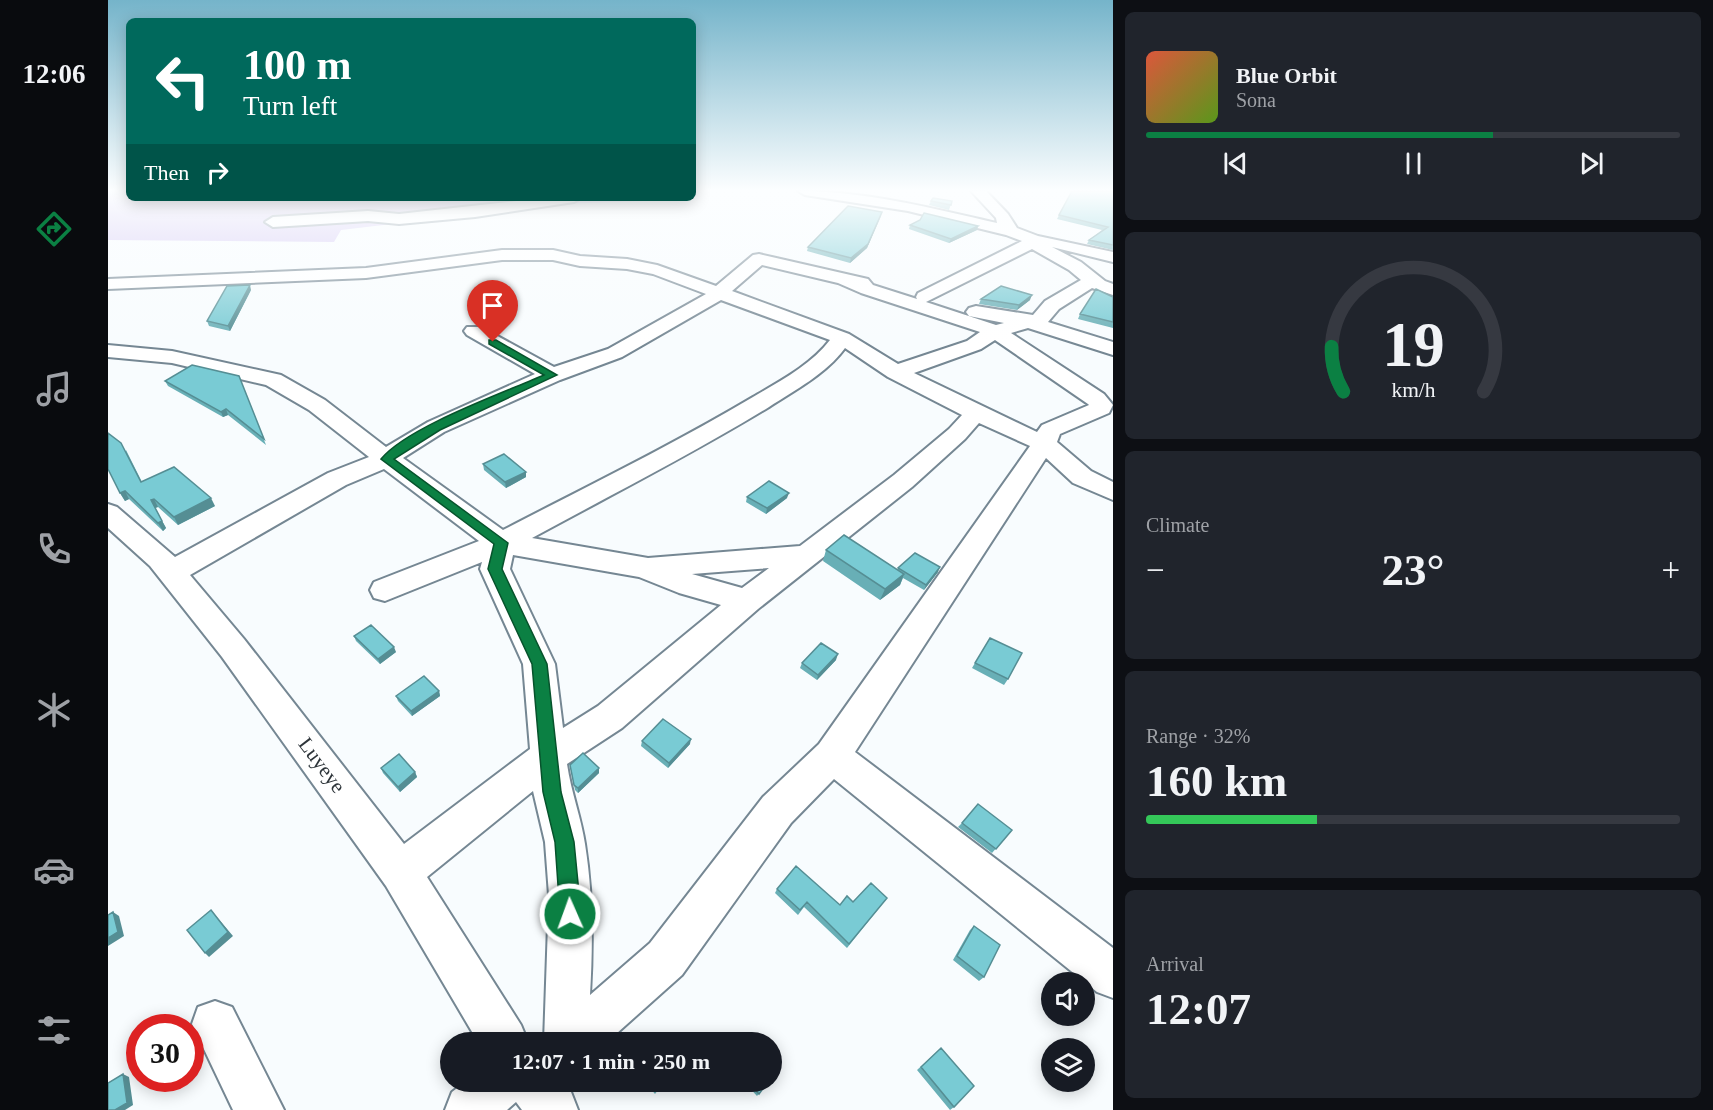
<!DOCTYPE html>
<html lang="en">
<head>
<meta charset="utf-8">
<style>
	body { margin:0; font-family:"Times New Roman",serif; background:#20242c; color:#f1f3f6; height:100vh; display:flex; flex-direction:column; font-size:22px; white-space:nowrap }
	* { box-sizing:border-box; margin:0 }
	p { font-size:20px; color:#9ea1a6 }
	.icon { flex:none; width:33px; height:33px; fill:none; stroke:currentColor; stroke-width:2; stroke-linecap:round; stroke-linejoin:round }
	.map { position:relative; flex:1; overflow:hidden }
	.panel { display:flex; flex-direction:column; gap:12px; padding:12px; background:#0d0f14; width:600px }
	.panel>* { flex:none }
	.hud { position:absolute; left:18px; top:18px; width:570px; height:183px; border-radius:9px; box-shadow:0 3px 15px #0003; background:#00695c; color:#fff; overflow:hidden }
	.buttons { position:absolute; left:933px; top:972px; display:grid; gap:12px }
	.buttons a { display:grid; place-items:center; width:54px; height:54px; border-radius:50%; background:#171b24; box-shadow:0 3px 15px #0003; font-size:30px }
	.speed { position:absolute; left:18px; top:1014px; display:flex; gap:12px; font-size:30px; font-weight:700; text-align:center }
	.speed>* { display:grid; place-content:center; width:78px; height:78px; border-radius:50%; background:#171b24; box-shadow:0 3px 15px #0003; line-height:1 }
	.speed .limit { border:9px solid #d22; background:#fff; color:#111 }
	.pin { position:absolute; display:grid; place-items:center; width:51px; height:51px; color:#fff; margin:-62px -26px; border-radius:50% 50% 50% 0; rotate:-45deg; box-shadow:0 0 6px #0007 }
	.pin .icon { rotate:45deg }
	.me { position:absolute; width:66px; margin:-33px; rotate:358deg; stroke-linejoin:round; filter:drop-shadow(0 0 4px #0008) }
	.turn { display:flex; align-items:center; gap:21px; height:126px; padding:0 18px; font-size:27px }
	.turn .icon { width:78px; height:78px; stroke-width:2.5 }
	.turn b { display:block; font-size:42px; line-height:51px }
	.then { display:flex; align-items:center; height:57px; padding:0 18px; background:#0003; gap:12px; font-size:22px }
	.big { font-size:45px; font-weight:700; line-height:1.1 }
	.panel .tile { flex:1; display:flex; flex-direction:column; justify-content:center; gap:9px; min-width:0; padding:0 21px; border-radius:9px; background:#20242c }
	.panel .dial { align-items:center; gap:0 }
	.dial svg { height:156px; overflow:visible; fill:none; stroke:#363941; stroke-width:7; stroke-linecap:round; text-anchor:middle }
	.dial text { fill:#f1f3f6; stroke:none }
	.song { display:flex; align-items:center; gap:18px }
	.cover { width:72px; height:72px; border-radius:9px; background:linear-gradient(135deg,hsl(10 70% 55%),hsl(90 70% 35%)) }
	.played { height:6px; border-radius:3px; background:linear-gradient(90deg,#0b8043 65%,#363941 65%) }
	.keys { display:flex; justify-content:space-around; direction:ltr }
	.heat { display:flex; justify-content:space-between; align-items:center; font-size:33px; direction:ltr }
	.charge { height:9px; border-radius:4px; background:linear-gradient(90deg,#34c759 32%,#363941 0) }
	.trip { position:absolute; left:332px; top:1032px; width:342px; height:60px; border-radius:30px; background:#171b24; box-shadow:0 3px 15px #0003; font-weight:700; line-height:60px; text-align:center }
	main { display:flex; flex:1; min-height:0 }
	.tabs { display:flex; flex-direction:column; width:108px; justify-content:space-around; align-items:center; background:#090b0e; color:#9ea1a6 }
	.tabs .icon { width:42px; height:42px }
	.tabs .current { color:#0b8043 }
	.tabs b { font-size:27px; color:#f1f3f6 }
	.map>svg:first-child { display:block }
	.green { fill:#d0c2f2 }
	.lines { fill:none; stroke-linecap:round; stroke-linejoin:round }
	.minor-casing { stroke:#758793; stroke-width:4 }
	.minor { fill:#fff; fill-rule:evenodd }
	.wall { fill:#68afb6 }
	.shaded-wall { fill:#558e94 }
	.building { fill:#79cbd4; stroke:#558e94; stroke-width:1.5 }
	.route { fill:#0b8043; stroke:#07532c; stroke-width:1.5 }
	.labels { text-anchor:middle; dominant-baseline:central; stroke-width:6; stroke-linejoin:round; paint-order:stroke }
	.near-street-label { font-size:21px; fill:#2e353a; stroke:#fff }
</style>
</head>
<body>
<main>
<nav class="tabs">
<b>12:06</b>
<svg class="icon current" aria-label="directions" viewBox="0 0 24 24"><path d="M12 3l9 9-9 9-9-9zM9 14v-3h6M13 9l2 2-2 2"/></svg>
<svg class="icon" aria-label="music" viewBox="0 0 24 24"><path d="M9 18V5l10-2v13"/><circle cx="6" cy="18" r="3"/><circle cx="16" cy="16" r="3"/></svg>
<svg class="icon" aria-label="phone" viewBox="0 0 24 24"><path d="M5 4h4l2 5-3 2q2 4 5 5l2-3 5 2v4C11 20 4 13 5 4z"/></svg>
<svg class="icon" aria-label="climate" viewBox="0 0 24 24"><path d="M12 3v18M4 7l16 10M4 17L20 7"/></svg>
<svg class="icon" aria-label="car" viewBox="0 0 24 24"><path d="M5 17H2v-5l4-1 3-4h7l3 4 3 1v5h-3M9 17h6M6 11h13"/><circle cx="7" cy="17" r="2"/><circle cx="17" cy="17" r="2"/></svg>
<svg class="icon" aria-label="filters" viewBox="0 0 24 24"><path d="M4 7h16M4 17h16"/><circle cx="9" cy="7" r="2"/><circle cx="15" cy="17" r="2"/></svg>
</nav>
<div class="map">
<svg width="1005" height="1110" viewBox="0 0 1005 1110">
	<rect width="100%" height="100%" fill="#f8fcfe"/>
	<!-- green -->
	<path class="green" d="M0,191H21V198H534L536,201L452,204L233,230L226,242L0,240Z"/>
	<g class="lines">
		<!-- minor casing -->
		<g class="minor-casing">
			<path id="minor" d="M690,191C758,191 823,208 889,223L888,218L863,191H878L900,214L909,228L930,236L1005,252V262L944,247L973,262L997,281L1005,284V295L984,288L951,309L940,322L1005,342V355L920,328L903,333L996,394L1005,405L1001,413L952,434L949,442L983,471L1005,482V500L965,483L938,458L747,752L1005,948V998L989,992L726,779L683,823L574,975L499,1042H436L441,895L437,842L425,791L319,877L413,1025L420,1042H370L278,886L114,657L42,566L0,528V504L9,507L67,557L220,473L261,457L201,410L158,385L64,363L0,357V345L64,351L173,375L217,400L278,447L320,422L427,374L359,335L356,331L359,327H373L446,367L500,349L598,294L545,274L519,269L472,266L445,260H394L258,278L0,289V279L258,268L394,250H445L472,256L519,259L549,265L608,286L645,255L651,254L760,279L765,285L809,299L808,297L810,293L914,241L898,235L800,211L697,195ZM924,249L961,270L973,280L937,301L925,315L868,306L861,308L858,312L861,316L896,323L888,325L818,302ZM654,265L730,283L753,293L872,332L859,341L790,364L741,334L624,291ZM613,300L722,340C703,365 672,381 645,397C564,445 478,487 395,530L295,458L336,432L452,380L514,357ZM887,340L980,404L981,405L934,425L929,432L806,373L873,349ZM737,348L780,377L854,415L841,429L786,475L692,546L540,558L424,538C503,495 584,454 661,407C687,390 718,374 737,348ZM871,423L922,446L711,744L655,797L542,943L482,995C485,945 485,894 477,844C473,817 463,792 459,764L514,728L650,609L804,487L857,439ZM276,469L371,541L266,582L262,590L266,598L277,601L374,562L372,569L415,664L422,749L296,844L136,639L82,575L238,485ZM405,555L531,577L571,593L613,605L490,706L455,728L447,664L402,569ZM661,568L634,588L584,574Z
				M435,198H473L466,202L367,217L291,224L260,221L165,227L157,222L165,217L260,211L291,214Z
				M107,1001L124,1007L176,1110H125L84,1024L90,1007Z
				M357,1082H454L463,1092L470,1110H414L408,1102L399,1110H337L344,1092Z"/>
		</g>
		<!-- minor -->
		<use href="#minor" class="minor"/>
	</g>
	<!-- wall -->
	<path class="wall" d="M959,191H1005V250L979,244L981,240L994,230L949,219L963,192Z
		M823,201H844L841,210L821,205Z
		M773,216L759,248L742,263L699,251L700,247Z
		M802,225L870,226L869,230L841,243L801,229Z
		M143,290L122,331L101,326L99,321Z
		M1005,297V328L970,319L972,314Z
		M873,299L922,300L909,310L871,304Z
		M131,376L158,445L120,415L115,417L60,386L57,381Z
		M18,450L34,482L107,506L70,525L50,507L47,508L58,528L55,531L21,499L17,501L12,493Z
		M375,464L418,472V477L398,488L376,470Z
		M639,497L679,498L658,514L638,502Z
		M718,550L790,570V568L830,572L816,590L795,578L792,585L772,600L715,561Z
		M246,636L288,652L272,664L248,641Z
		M882,638L900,679L896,685L864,668Z
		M728,660L709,680L692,668L694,663Z
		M331,691L332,696L304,716L290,701L288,696Z
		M534,741L582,744L560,768L533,746Z
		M462,765L491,773L470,793L467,790Z
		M273,768L307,772L309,777L292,792L275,773Z
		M854,823L904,830L884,853L850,827Z
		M669,889L732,905L745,902L779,898L739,948L696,907L690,915L667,893Z
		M866,926L876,977L871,981L845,960L862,930Z
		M833,1048L846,1107L842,1110L809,1070Z
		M537,1082H556L547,1094Z
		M636,1082H660L649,1096Z"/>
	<!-- shaded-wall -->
	<path class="shaded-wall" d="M774,212L759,248L742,263L743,258Z
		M870,226L869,230L841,243L843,239Z
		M142,285L143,290L122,331L120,326Z
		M924,295L922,300L909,310L911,305Z
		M118,409L120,415L115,417L113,412Z
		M418,472V477L398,488L397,482Z
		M17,491L21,499L17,501L12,493Z
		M681,493L679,498L658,514L659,508Z
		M103,498L107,506L70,525L66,517Z
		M46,499L50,507L47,508L58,528L55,531L50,523L43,500Z
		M832,567L830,572L816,590L818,585Z
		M796,574L792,585L772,600L777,589Z
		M286,647L288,652L272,664L270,659Z
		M730,654L728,660L709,680L710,675Z
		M331,691L332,696L304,716L303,711Z
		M583,739L582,744L560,768L561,763Z
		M491,768V773L470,793V788Z
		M307,772L309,777L292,792L290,787Z
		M103,910L125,936L101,957L97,953Z
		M5,912L11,916L16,936L0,946V938Z
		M15,1074L21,1077L25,1105L17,1110H7Z"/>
	<!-- building -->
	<path class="building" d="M964,191H1005V245L981,240L1000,227L951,215Z
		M825,198L844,201L843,205L823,201Z
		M740,206L774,212L760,244L743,258L700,247Z
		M816,213L870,226L843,239L802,225L812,220Z
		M142,285L120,326L99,321L119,286Z
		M893,286L924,295L911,305L873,299Z
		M988,289L1005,297V322L972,314Z
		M84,365L131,376L156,439L118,409L113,412L57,381Z
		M0,433L13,443L33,482L66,467L103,498L66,517L46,499L43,500L54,521L50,523L17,491L12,493L0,469Z
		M396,454L418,472L397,482L375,464Z
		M661,481L681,493L659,508L639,497Z
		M736,535L796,574L777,589L718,550Z
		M807,553L832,567L818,585L790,568Z
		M263,625L286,647L270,659L246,636Z
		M882,638L914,653L900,679L867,663Z
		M713,643L730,654L710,675L694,663Z
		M316,676L331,691L303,711L288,696Z
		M555,719L583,739L561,763L534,741Z
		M475,753L491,768L470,788L466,785L462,765Z
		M291,754L307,772L290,787L273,768Z
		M870,804L904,830L888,849L854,823Z
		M688,866L732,905L739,896L745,902L763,883L779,898L741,944L699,902L692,910L669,889Z
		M103,910L120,932L97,953L79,930Z
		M5,912L10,932L0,938V915Z
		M866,926L892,945L876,977L849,956Z
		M538,1037L542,1042H534Z
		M833,1048L866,1086L846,1107L813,1067Z
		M663,1061L670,1068L663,1077Z
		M15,1074L19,1103L7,1110H0V1083Z
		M540,1082H555L547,1091Z
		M640,1082H660L651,1094Z"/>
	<!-- sky -->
	<linearGradient id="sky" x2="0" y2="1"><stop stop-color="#75b4ca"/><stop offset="0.55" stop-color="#fcfeff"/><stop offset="1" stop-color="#fcfeff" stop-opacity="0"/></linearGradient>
	<rect width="1005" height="346" fill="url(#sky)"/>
	<!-- route -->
	<path class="route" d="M381,340H388L449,375L332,430L286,459L400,543L394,569L439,664L453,792L466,842L473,914L470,921L462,924L455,921L452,914L447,842L435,792L424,664L380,569L386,544L273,459C299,427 395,393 436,375L381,344Z"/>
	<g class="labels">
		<!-- near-street labels -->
		<g class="near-street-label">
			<text transform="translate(214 765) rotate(53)">Luyeye</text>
		</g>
	</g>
</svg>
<div class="buttons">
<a><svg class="icon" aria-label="sound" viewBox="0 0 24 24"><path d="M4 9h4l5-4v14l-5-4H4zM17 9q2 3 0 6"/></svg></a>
<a><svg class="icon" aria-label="layers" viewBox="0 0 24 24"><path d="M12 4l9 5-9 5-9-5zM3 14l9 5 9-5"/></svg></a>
</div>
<div class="speed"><div class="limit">30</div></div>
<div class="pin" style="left:385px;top:342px;background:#d93025"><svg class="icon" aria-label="arrive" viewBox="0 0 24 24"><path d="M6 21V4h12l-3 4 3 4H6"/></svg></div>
<svg class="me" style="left:462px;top:914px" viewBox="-20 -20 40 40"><circle r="17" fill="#0b8043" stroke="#fff" stroke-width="3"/><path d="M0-11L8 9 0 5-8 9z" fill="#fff"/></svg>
<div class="trip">12:07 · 1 min · 250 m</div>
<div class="hud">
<div class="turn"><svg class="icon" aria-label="left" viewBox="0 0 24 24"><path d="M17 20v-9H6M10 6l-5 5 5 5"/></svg><div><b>100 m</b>Turn left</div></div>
<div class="then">Then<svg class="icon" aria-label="right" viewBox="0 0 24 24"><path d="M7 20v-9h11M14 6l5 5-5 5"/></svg></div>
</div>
</div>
<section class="panel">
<div class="tile">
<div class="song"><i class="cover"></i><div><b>Blue Orbit</b><p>Sona</p></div></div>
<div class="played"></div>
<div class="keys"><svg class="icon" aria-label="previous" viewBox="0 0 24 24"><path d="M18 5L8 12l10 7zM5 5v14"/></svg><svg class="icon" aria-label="pause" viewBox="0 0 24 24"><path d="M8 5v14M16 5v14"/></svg><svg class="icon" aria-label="next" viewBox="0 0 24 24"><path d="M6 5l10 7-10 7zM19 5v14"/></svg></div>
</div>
<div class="tile dial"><svg viewBox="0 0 100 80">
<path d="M14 69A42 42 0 1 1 86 69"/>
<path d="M14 69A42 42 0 0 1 8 46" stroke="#0b8043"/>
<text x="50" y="56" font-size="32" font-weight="700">19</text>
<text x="50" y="72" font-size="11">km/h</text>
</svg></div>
<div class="tile"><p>Climate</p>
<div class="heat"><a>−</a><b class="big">23°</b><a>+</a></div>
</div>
<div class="tile"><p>Range · 32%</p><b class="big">160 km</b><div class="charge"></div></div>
<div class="tile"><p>Arrival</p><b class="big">12:07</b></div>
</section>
</main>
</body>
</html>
